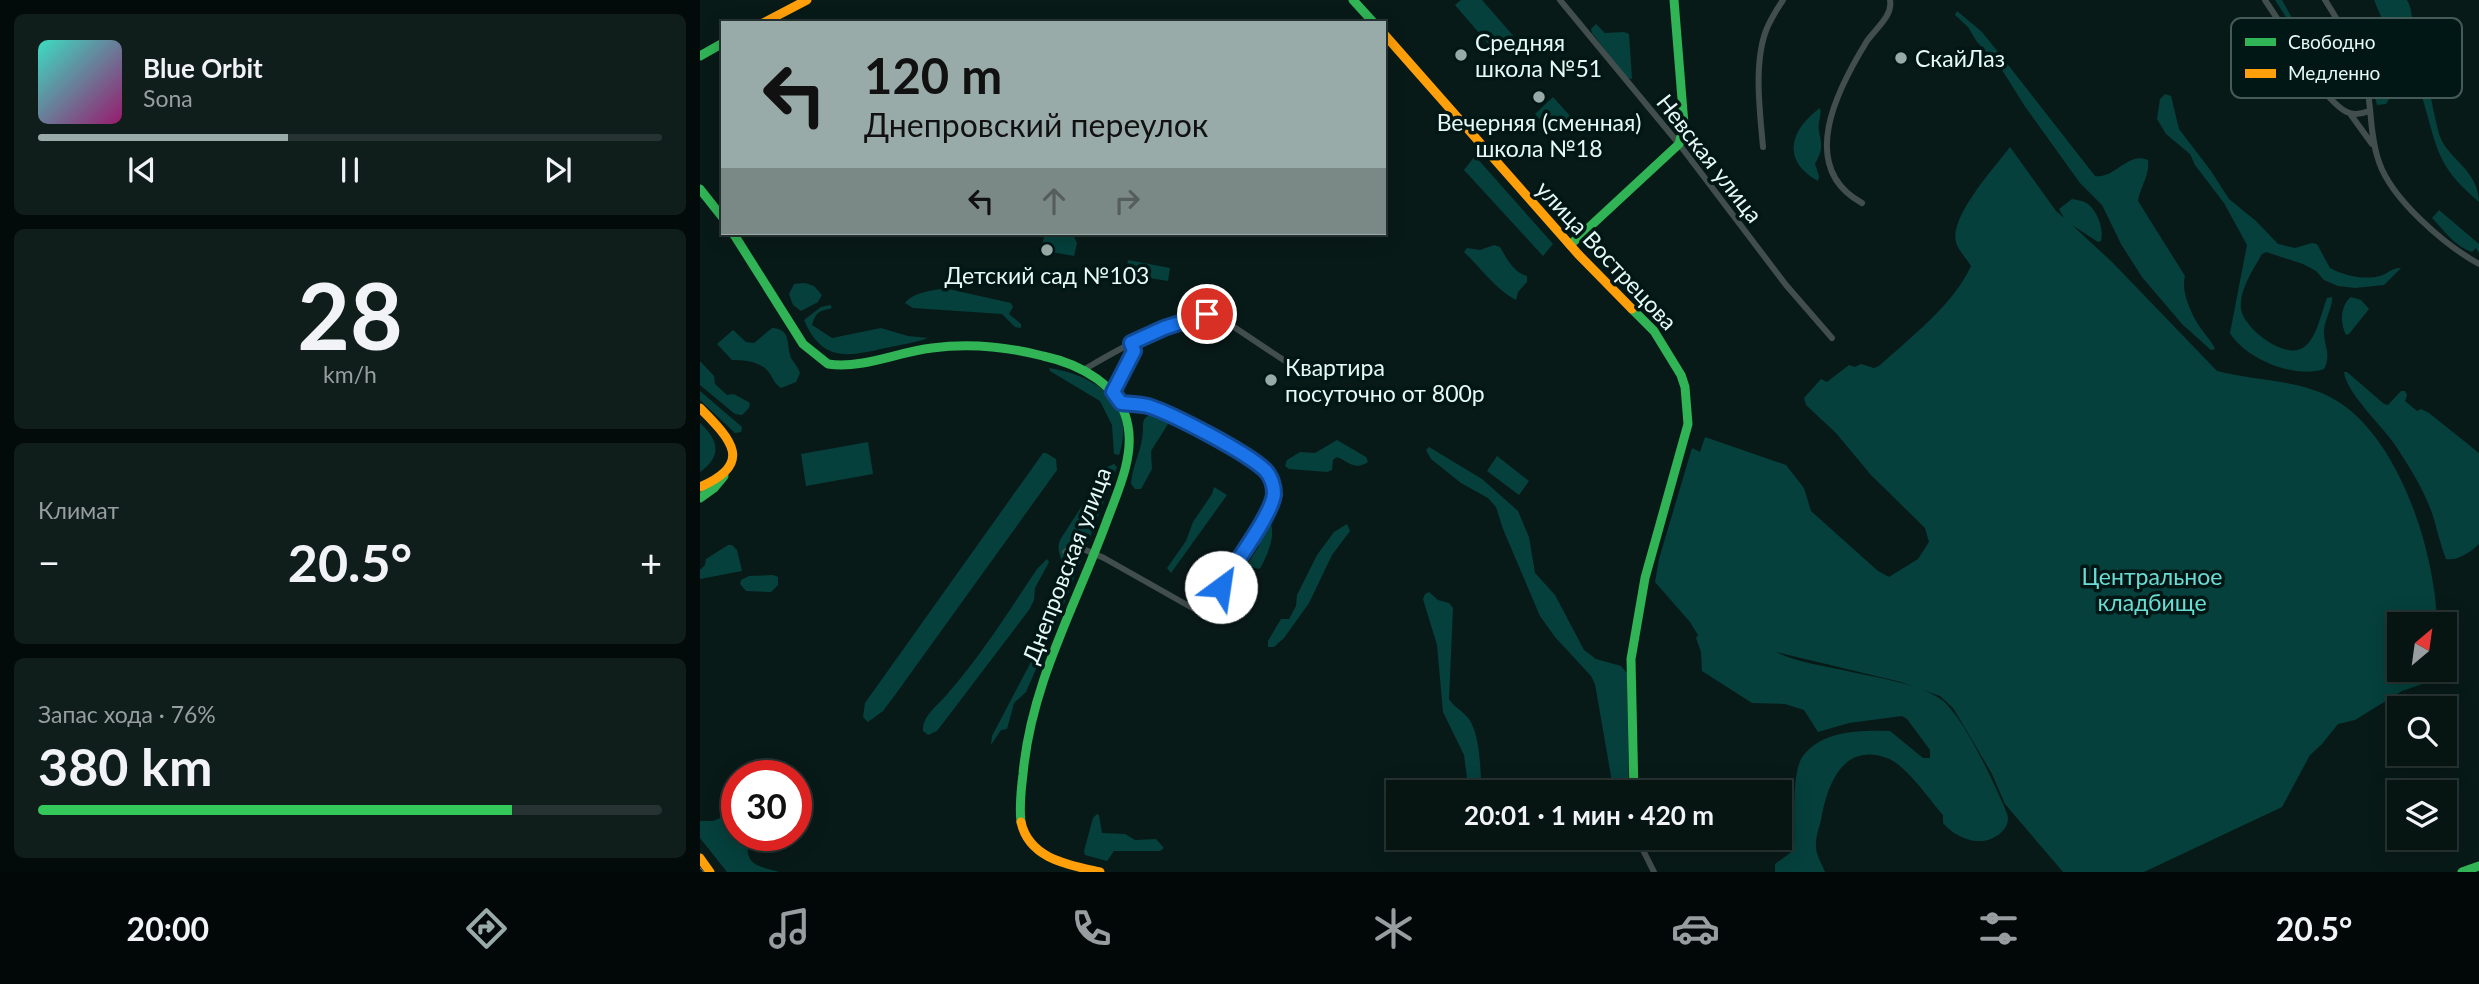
<!DOCTYPE html>
<html lang="ru">
<head>
<meta charset="utf-8">
<style>
	body { margin:0; font-family:Lato,sans-serif; background:#0f1d1b; color:#f1f3f6; height:100vh; display:flex; flex-direction:column; font-size:26px; white-space:nowrap }
	* { box-sizing:border-box; margin:0 }
	p { font-size:23px; color:#989e9f }
	.icon { flex:none; width:38px; height:38px; fill:none; stroke:currentColor; stroke-width:2; stroke-linecap:round; stroke-linejoin:round }
	.map { position:relative; flex:1; overflow:hidden }
	.panel { display:flex; flex-direction:column; gap:14px; padding:14px; background:#030b0a; width:700px }
	.panel>* { flex:none }
	.hud { position:absolute; left:21px; top:21px; width:665px; height:214px; border-radius:0px; box-shadow:0 4px 18px #0003,0 0 0 2px #273332; background:#99aba8; color:#111; overflow:hidden }
	.needle { width:46px; rotate:29deg }
	.tools { position:absolute; left:1687px; top:612px; display:grid; gap:14px }
	.tools a { display:grid; place-items:center; width:70px; height:70px; border-radius:0px; background:#061412; box-shadow:0 4px 18px #0003,0 0 0 2px #273332; font-size:35px }
	.speed { position:absolute; left:21px; top:760px; display:flex; gap:14px; font-size:35px; font-weight:700; text-align:center }
	.speed>* { display:grid; place-content:center; width:91px; height:91px; border-radius:50%; background:#061412; box-shadow:0 4px 18px #0003,0 0 0 2px #273332; line-height:1 }
	.speed .limit { border:10px solid #d22; background:#fff; color:#111 }
	.pin { position:absolute; display:grid; place-items:center; width:60px; height:60px; color:#fff; margin:-30px; border:4px solid #fff; border-radius:50%; box-shadow:0 2px 7px #0007 }
	.me { position:absolute; width:77px; margin:-38px; rotate:31deg; stroke-linejoin:round; filter:drop-shadow(0 0 5px #0008) }
	.turn { display:flex; align-items:center; gap:24px; height:147px; padding:0 28px; font-size:32px }
	.turn .icon { width:91px; height:91px; stroke-width:2.5 }
	.turn b { display:block; font-size:49px; line-height:60px }
	.lanes { display:flex; align-items:center; height:66px; padding:0 28px; background:#0003; justify-content:center; gap:35px; direction:ltr }
	.lanes .off { opacity:.35 }
	.big { font-size:52px; font-weight:700; line-height:1.1 }
	.panel .widget { flex:1; display:flex; flex-direction:column; justify-content:center; gap:10px; min-width:0; padding:0 24px; border-radius:10px; background:#0f1d1b }
	.panel .dial { align-items:center; gap:0 }
	.dial b { font-size:91px; line-height:1 }
	.song { display:flex; align-items:center; gap:21px }
	.cover { width:84px; height:84px; border-radius:10px; background:linear-gradient(135deg,hsl(170 70% 55%),hsl(320 70% 35%)) }
	.played { height:7px; border-radius:4px; background:linear-gradient(90deg,#99aba8 40%,#273332 40%) }
	.keys { display:flex; justify-content:space-around; direction:ltr }
	.heat { display:flex; justify-content:space-between; align-items:center; font-size:38px; direction:ltr }
	.charge { height:10px; border-radius:5px; background:linear-gradient(90deg,#34c759 76%,#273332 0) }
	.trip { position:absolute; left:686px; top:780px; width:406px; height:70px; border-radius:0px; background:#061412; box-shadow:0 4px 18px #0003,0 0 0 2px #273332; font-weight:700; line-height:70px; text-align:center }
	.tab-bar { display:flex; height:112px; justify-content:space-around; align-items:center; background:#020807; color:#989e9f }
	.tab-bar .icon { width:49px; height:49px }
	.tab-bar .selected { color:#99aba8 }
	.tab-bar b { font-size:32px; color:#f1f3f6 }
	main { display:flex; flex:1; min-height:0 }
	.map>svg:first-child { display:block }
	.green { fill:#05403c }
	.lines { fill:none; stroke-linecap:round; stroke-linejoin:round }
	.street { stroke:#424e4d; stroke-width:6 }
	.fast { stroke:#30b455; stroke-width:9 }
	.slow { stroke:#ff9f0a; stroke-width:9 }
	.rail-casing { stroke:#505b5a; stroke-width:4.5 }
	.rail { stroke:#001715; stroke-width:2; stroke-dasharray:5; stroke-linecap:butt }
	.route-casing { stroke:#114b97; stroke-width:18 }
	.route { stroke:#1a73e8; stroke-width:12 }
	.poi-dot { fill:#99aba8; stroke:#001715; stroke-width:2.5 }
	.labels { text-anchor:middle; dominant-baseline:central; stroke-width:7; stroke-linejoin:round; paint-order:stroke }
	.poi-label { font-size:23px; fill:#e7f9f6; stroke:#001715; text-anchor:start }
	.street-label { font-size:23px; fill:#e7f9f6; stroke:#001715 }
	.park-label { font-size:23px; fill:#69ddd4; stroke:#001715 }
	.key { fill:#001715; stroke:#455b58; stroke-width:2 }
	.key-label { font-size:19px; fill:#e7f9f6 }
</style>
</head>
<body>
<main>
<section class="panel">
<div class="widget">
<div class="song"><i class="cover"></i><div><b>Blue Orbit</b><p>Sona</p></div></div>
<div class="played"></div>
<div class="keys"><svg class="icon" aria-label="previous" viewBox="0 0 24 24"><path d="M18 5L8 12l10 7zM5 5v14"/></svg><svg class="icon" aria-label="pause" viewBox="0 0 24 24"><path d="M8 5v14M16 5v14"/></svg><svg class="icon" aria-label="next" viewBox="0 0 24 24"><path d="M6 5l10 7-10 7zM19 5v14"/></svg></div>
</div>
<div class="widget dial"><b>28</b><p>km/h</p></div>
<div class="widget"><p>Климат</p>
<div class="heat"><a>−</a><b class="big">20.5°</b><a>+</a></div>
</div>
<div class="widget"><p>Запас хода · 76%</p><b class="big">380 km</b><div class="charge"></div></div>
</section>
<div class="map">
<svg width="1779" height="872" viewBox="0 0 1779 872">
	<rect width="100%" height="100%" fill="#081a18"/>
	<!-- green -->
	<path class="green" d="M761,0H782L816,39L798,55L755,5Z
		M1575,0H1582L1601,34H1606L1616,28L1633,44L1629,55L1633,64L1630,54L1639,50L1654,82L1645,86L1643,84L1640,88L1630,85Z
		M1674,0H1707C1713,10 1714,26 1707,35L1716,59C1722,60 1725,63 1727,69C1729,74 1728,80 1729,85C1731,101 1735,118 1739,134C1746,158 1779,170 1779,202C1764,189 1749,175 1741,157C1727,129 1723,72 1697,54Z
		M1257,11L1282,32L1298,52L1395,176C1415,179 1428,151 1448,160C1450,175 1440,187 1438,201L1485,276C1480,291 1493,318 1502,330C1507,337 1512,342 1515,349L1511,350L1482,324L1442,277L1421,244L1402,205L1380,183L1324,105L1299,65L1277,42L1268,27L1255,15Z
		M896,24L905,33L924,32L929,34L932,79L927,78L892,33L891,29Z
		M1657,38L1662,41L1677,81L1684,86L1689,99L1686,104L1677,105L1671,81L1650,42Z
		M1465,94L1471,96L1479,129L1511,171L1529,199L1556,221L1578,244L1595,248L1612,243L1617,244L1630,268C1644,276 1665,280 1680,276C1689,273 1693,267 1701,268L1684,285L1655,288L1638,286L1624,280L1616,271L1603,264L1566,252L1562,254C1553,270 1539,290 1541,309C1544,329 1586,361 1604,347C1617,338 1621,313 1627,298L1632,297C1633,307 1625,318 1624,330C1623,344 1632,355 1624,369C1594,379 1546,359 1530,333L1547,245L1524,203L1495,165L1490,154L1466,134L1457,119L1460,99Z
		M853,97L870,116L851,132L835,114Z
		M1120,108C1122,116 1117,123 1119,131C1122,147 1123,149 1115,164L1119,176L1118,181C1080,160 1091,129 1120,108Z
		M1310,147L1356,211L1364,218L1359,209L1372,199C1377,200 1384,201 1388,204C1398,212 1404,230 1401,241L1398,242L1372,225L1412,262L1517,371C1554,381 1598,379 1632,398C1699,434 1736,554 1737,625H1699V670H1733L1734,680L1702,691L1655,720L1638,724L1622,744L1610,755L1582,807L1444,872H1363L1305,804L1292,774L1274,743L1253,708L1240,696L1201,682L1076,652C1095,662 1125,666 1147,671C1174,677 1216,683 1239,698C1262,712 1295,785 1306,811C1314,827 1295,841 1280,841C1267,842 1251,833 1243,823V815C1229,799 1206,765 1187,758C1142,742 1127,786 1121,820C1119,828 1115,839 1116,847C1116,855 1122,864 1125,872H1075V864L1090,853L1094,844C1095,823 1091,772 1103,756C1122,730 1162,730 1190,731L1223,758H1230V750L1207,719L1202,716L1149,723L1118,732L1104,710L1085,704L1052,703L1002,671L1001,652L996,638L998,635L990,622L955,582L959,559L992,448L1000,452L1005,437L1086,465L1104,488L1111,511L1178,571L1189,577L1218,559L1229,542L1225,528L1171,475L1136,433L1106,405L1104,398L1121,379L1127,382L1149,365L1155,367L1161,364L1174,368L1179,366C1210,338 1254,304 1271,266C1267,259 1258,250 1256,242C1249,217 1295,167 1310,147Z
		M775,156L853,244L843,256L764,170Z
		M1739,210L1779,244V253L1776,248L1772,252C1754,246 1745,231 1732,218Z
		M345,233H372L377,243L374,256L341,250Z
		M794,245L800,247C807,259 813,272 827,276V282L818,292L816,300C794,288 782,269 764,252L767,248L780,250Z
		M428,260L470,268L468,281L426,274Z
		M105,283L114,286L122,295L118,302L101,311L93,305L89,294L94,284Z
		M244,288L311,303L313,307L309,314L321,324V328L315,327L302,314L213,308L205,303C215,291 230,292 244,288Z
		M1651,297L1661,300L1669,309L1649,334L1646,335C1640,323 1640,306 1651,297Z
		M130,305L132,307L130,309C119,310 115,314 112,325L132,338L181,328L208,336L228,338C215,343 199,345 185,348C147,357 122,362 104,320L121,307Z
		M72,328C92,329 86,345 91,358C94,363 98,367 100,373L96,382L81,388C74,383 74,380 70,374C62,361 44,360 32,360L17,344L33,330L46,342L54,343Z
		M0,361L14,376L15,384L27,395L34,394L50,403L49,408L42,415L35,414L0,385Z
		M349,368C395,375 437,403 419,455L414,454L412,425L400,401L350,371Z
		M1644,372H1647L1684,404L1688,405L1701,391H1705L1707,395L1705,401L1717,411L1721,409L1729,413L1779,453V544C1771,552 1758,561 1746,559C1740,544 1737,528 1732,513C1723,488 1708,464 1693,442C1681,425 1646,392 1644,372Z
		M0,391L42,427L41,432L35,433L0,400Z
		M449,415L465,418L468,424L451,451L452,469L441,489H435L431,484C432,465 443,449 443,429C443,421 443,419 449,415Z
		M0,423C18,439 23,456 0,472Z
		M637,440L666,457L668,462C654,471 648,461 637,457L633,460L632,470L627,472L589,469L585,466L587,460L600,452L615,453Z
		M168,442L173,474L106,486L101,454Z
		M729,447L782,479L818,511L829,537L835,573L855,595L884,650L896,659L921,666L927,673L929,793H914L895,684L891,676L855,637L840,616L803,529L796,507L788,498L761,483L731,459L726,450Z
		M343,453H346L356,459L357,470L195,695L183,711L168,722L163,717L165,703Z
		M797,456L829,481L819,495L787,471Z
		M414,464L417,467L355,627L351,629L348,625C352,608 365,585 363,568C362,557 356,552 360,540L407,467Z
		M514,487L527,495L471,573L467,568L486,541L493,522L512,494Z
		M566,519H569C577,534 568,553 561,567L559,569L551,567L537,590L527,589V586L534,585L559,546L555,538Z
		M647,524L650,531L632,555L609,603L584,638L574,647H568V641L581,619H589L596,606L597,595L617,555L634,532Z
		M28,545H32L37,550L42,571L0,579V570L5,565L6,559Z
		M347,559L349,562L335,588L334,600L329,610L237,731L228,735L223,731C222,715 240,704 249,692C282,654 309,611 337,569Z
		M73,575L78,577V585L71,592L46,591L40,584L41,580L49,576Z
		M729,592L738,600L749,603L753,608L749,699C754,707 763,711 769,719C781,737 780,772 782,793H769L764,755L743,712L737,645L723,599L725,594Z
		M337,656L340,660L326,692L314,703L307,729L301,730L291,745L292,736L333,658Z
		M22,793L27,795L37,811V835H49C43,865 55,865 79,872H27L0,838V821H13L20,818Z
		M397,814L399,815L402,833L425,834L435,840L456,839L464,848L460,851H414L407,861L385,855L384,851L393,818Z"/>
	<g class="lines">
		<!-- street -->
		<path class="street" d="M860,0L979,144L1086,285L1132,338
			M1565,0L1628,96C1641,110 1650,119 1669,111
			M1625,0C1641,25 1660,58 1667,87C1672,113 1670,137 1679,162C1692,200 1745,245 1779,264
			M1651,115L1672,144
			M1063,147C1060,112 1053,62 1067,28C1071,19 1077,9 1083,0
			M1162,203C1096,167 1138,88 1167,41C1176,28 1193,16 1190,0
			M385,369C409,355 495,304 519,317L591,365
			M413,392L434,351L431,343
			M365,552L374,545L404,558L496,610H504L511,606L528,574L573,502C574,493 575,484 570,476C558,457 476,416 453,408C443,404 432,404 421,403
			M937,838L954,872"/>
		<!-- fast -->
		<path class="fast" d="M653,0L674,23
			M0,56L23,43
			M0,189L23,218
			M33,233L103,344L128,364C164,369 197,352 232,348C269,343 308,347 343,356C380,364 421,385 428,426C434,458 417,493 406,523C375,607 331,684 323,774C321,790 319,806 321,822
			M870,245L979,144L984,124L974,0
			M932,309L954,331L981,375L985,387L988,424L945,578L931,659L934,793
			M0,498L14,488L24,476
			M1762,872L1779,866"/>
		<!-- slow -->
		<path class="slow" d="M63,23L107,0
			M684,34L878,254L932,309
			M0,408C32,440 54,464 0,487
			M321,822C329,859 369,865 400,872
			M0,858L10,872"/>
		<!-- rail casing -->
		<g class="rail-casing">
			<path id="rail" d="M0,870L2,872"/>
		</g>
		<!-- rail -->
		<use href="#rail" class="rail"/>
	</g>
	<g class="lines">
		<!-- route casing -->
		<g class="route-casing">
			<path id="route" d="M507,314L464,328L431,343L434,351L413,392L421,403C430,404 439,404 448,406C473,414 546,452 565,470C571,476 574,486 574,494C572,515 533,565 521,587"/>
		</g>
		<!-- route -->
		<use href="#route" class="route"/>
	</g>
	<!-- markers -->
	<g class="poi-dot">
		<circle cx="761" cy="55" r="7"/>
		<circle cx="1201" cy="58" r="7"/>
		<circle cx="839" cy="97" r="7"/>
		<circle cx="347" cy="250" r="7"/>
		<circle cx="571" cy="380" r="7"/>
	</g>
	<g class="labels">
		<!-- poi labels -->
		<g class="poi-label">
			<text x="775" y="42">Средняя<tspan x="775" dy="26">школа №51</tspan></text>
			<text x="1215" y="58">СкайЛаз</text>
			<text x="839" y="122" text-anchor="middle">Вечерняя (сменная)<tspan x="839" dy="26">школа №18</tspan></text>
			<text x="347" y="275" text-anchor="middle">Детский сад №103</text>
			<text x="585" y="367">Квартира<tspan x="585" dy="26">посуточно от 800р</tspan></text>
		</g>
		<!-- street labels -->
		<g class="street-label">
			<text transform="translate(1010 158) rotate(52)">Невская улица</text>
			<text transform="translate(907 255) rotate(47)">улица Вострецова</text>
			<text transform="translate(366 565) rotate(-69)">Днепровская улица</text>
		</g>
		<!-- park labels -->
		<g class="park-label">
			<text x="1452" y="576">Центральное<tspan x="1452" dy="26">кладбище</tspan></text>
		</g>
	</g>
	<!-- legend -->
	<rect x="1531" y="18" width="231" height="80" rx="10" class="key"/>
	<rect x="1545" y="38" width="31" height="8" fill="#30b455"/>
	<rect x="1545" y="69" width="31" height="9" fill="#ff9f0a"/>
	<g class="key-label">
		<text x="1588" y="49">Свободно</text>
		<text x="1588" y="80">Медленно</text>
	</g>
</svg>
<div class="tools">
<a><svg class="needle" viewBox="-14 -14 28 28"><path d="M0-13l5 13h-10z" fill="#e53935"/><path d="M0 13l5-13h-10z" fill="#989e9f"/></svg></a>
<a><svg class="icon" aria-label="search" viewBox="0 0 24 24"><circle cx="10" cy="10" r="6"/><path d="M15 15l6 6"/></svg></a>
<a><svg class="icon" aria-label="layers" viewBox="0 0 24 24"><path d="M12 4l9 5-9 5-9-5zM3 14l9 5 9-5"/></svg></a>
</div>
<div class="speed"><div class="limit">30</div></div>
<div class="pin" style="left:507px;top:314px;background:#d93025"><svg class="icon" aria-label="arrive" viewBox="0 0 24 24"><path d="M6 21V4h12l-3 4 3 4H6"/></svg></div>
<svg class="me" style="left:521px;top:587px" viewBox="-20 -20 40 40"><circle r="19" fill="#fff"/><path d="M0-13L10 11 0 6-10 11z" fill="#1a73e8"/></svg>
<div class="trip">20:01 · 1 мин · 420 m</div>
<div class="hud">
<div class="turn"><svg class="icon" aria-label="left" viewBox="0 0 24 24"><path d="M17 20v-9H6M10 6l-5 5 5 5"/></svg><div><b>120 m</b>Днепровский переулок</div></div>
<div class="lanes"><svg class="icon" aria-label="left" viewBox="0 0 24 24"><path d="M17 20v-9H6M10 6l-5 5 5 5"/></svg><svg class="icon off" aria-label="ahead" viewBox="0 0 24 24"><path d="M12 20V5M6 11l6-6 6 6"/></svg><svg class="icon off" aria-label="right" viewBox="0 0 24 24"><path d="M7 20v-9h11M14 6l5 5-5 5"/></svg></div>
</div>
</div>
</main>
<nav class="tab-bar">
<b>20:00</b>
<svg class="icon selected" aria-label="directions" viewBox="0 0 24 24"><path d="M12 3l9 9-9 9-9-9zM9 14v-3h6M13 9l2 2-2 2"/></svg>
<svg class="icon" aria-label="music" viewBox="0 0 24 24"><path d="M9 18V5l10-2v13"/><circle cx="6" cy="18" r="3"/><circle cx="16" cy="16" r="3"/></svg>
<svg class="icon" aria-label="phone" viewBox="0 0 24 24"><path d="M5 4h4l2 5-3 2q2 4 5 5l2-3 5 2v4C11 20 4 13 5 4z"/></svg>
<svg class="icon" aria-label="climate" viewBox="0 0 24 24"><path d="M12 3v18M4 7l16 10M4 17L20 7"/></svg>
<svg class="icon" aria-label="car" viewBox="0 0 24 24"><path d="M5 17H2v-5l4-1 3-4h7l3 4 3 1v5h-3M9 17h6M6 11h13"/><circle cx="7" cy="17" r="2"/><circle cx="17" cy="17" r="2"/></svg>
<svg class="icon" aria-label="filters" viewBox="0 0 24 24"><path d="M4 7h16M4 17h16"/><circle cx="9" cy="7" r="2"/><circle cx="15" cy="17" r="2"/></svg>
<b>20.5°</b>
</nav>
</body>
</html>
